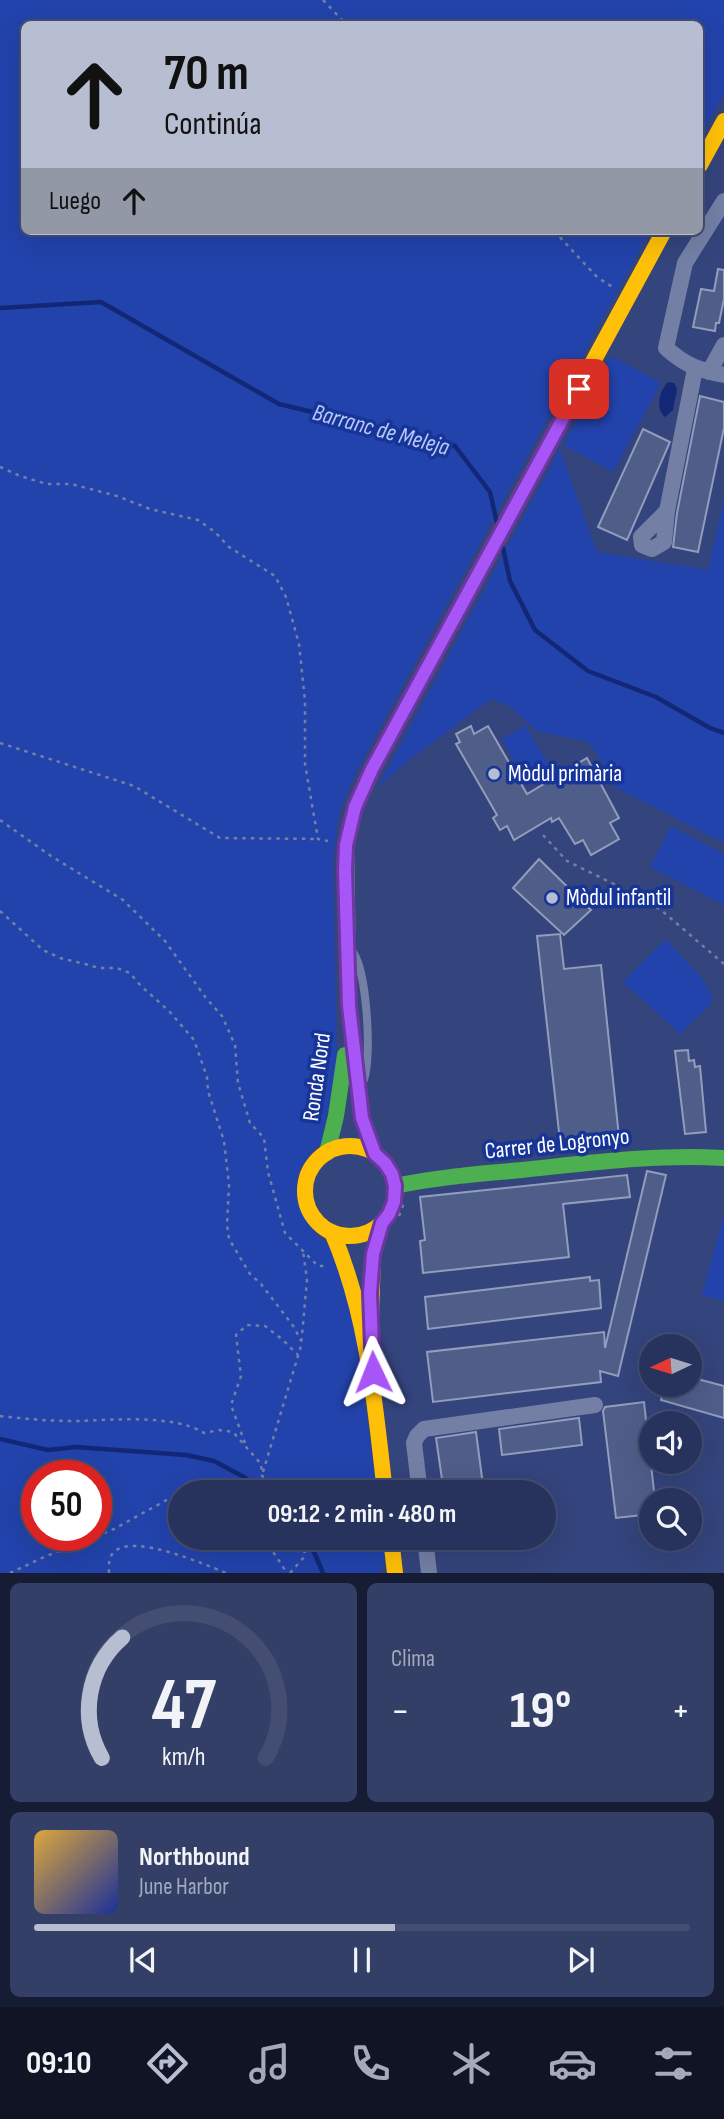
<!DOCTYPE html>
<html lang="es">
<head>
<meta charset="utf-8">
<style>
	body { margin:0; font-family:"Sofia Sans Condensed",sans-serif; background:#333f66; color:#f1f3f6; height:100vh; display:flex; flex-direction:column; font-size:26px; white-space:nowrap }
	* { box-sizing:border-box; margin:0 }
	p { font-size:23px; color:#a4aabc }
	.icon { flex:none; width:38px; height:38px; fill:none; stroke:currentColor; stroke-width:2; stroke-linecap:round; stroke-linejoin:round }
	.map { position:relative; height:1573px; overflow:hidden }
	.side { display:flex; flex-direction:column; gap:10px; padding:10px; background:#151c33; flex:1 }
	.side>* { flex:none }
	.top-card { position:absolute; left:21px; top:21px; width:682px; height:214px; border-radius:10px; box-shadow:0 7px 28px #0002,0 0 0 2px #434e72; background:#b8bed1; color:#111; overflow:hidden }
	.needle { width:46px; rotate:266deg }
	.fabs { position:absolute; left:639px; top:1334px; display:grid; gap:14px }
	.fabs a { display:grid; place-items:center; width:63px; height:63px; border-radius:50%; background:#27335d; box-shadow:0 7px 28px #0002,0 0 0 2px #434e72; font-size:35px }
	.speed { position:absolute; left:21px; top:1460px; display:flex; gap:14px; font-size:35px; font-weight:700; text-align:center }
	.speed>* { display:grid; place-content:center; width:91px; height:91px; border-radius:50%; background:#27335d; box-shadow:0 7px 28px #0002,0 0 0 2px #434e72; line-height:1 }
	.speed .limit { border:10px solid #d22; background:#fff; color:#111 }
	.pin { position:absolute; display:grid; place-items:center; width:60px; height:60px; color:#fff; margin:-30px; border-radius:14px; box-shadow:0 4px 10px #0006 }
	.me { position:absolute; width:77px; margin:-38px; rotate:358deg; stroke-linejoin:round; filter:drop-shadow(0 0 5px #0008) }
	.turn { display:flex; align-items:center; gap:24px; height:147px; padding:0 28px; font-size:32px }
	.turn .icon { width:91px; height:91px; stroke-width:2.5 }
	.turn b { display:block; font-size:49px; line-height:60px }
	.then { display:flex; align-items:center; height:66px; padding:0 28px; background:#0003; gap:14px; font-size:26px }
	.big { font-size:52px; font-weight:700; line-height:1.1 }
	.side .card { flex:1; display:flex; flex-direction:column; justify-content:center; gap:10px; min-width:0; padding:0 24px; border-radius:10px; background:#333f66 }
	.side .dial { align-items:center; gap:0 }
	.dial svg { height:182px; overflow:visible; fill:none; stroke:#434e72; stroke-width:7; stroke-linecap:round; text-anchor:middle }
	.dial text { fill:#f1f3f6; stroke:none }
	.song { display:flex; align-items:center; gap:21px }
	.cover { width:84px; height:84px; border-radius:10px; background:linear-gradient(135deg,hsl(40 70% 55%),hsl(230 70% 35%)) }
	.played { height:7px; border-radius:4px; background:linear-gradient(90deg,#b8bed1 55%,#434e72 55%) }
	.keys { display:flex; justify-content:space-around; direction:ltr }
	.heat { display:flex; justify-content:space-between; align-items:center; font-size:38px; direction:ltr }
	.side .tiles { flex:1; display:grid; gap:10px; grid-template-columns:1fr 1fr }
	.card:last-child { grid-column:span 2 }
	.trip { position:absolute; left:168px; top:1480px; width:388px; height:70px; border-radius:35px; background:#27335d; box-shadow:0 7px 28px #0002,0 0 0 2px #434e72; font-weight:700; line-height:70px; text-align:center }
	.dock { display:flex; height:112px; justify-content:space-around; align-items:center; background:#101425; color:#a4aabc }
	.dock .icon { width:49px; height:49px }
	.dock .on { color:#b8bed1 }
	.dock b { font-size:32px; color:#f1f3f6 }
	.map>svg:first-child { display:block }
	.green { fill:#2243ac; fill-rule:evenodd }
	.water { fill:#122877 }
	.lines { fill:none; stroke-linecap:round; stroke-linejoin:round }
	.stream { stroke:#122877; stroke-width:4.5 }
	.building { fill:#4f5d89; stroke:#939cbb; stroke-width:2 }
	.path { stroke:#747fa6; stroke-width:2.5; stroke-dasharray:3.5 5; stroke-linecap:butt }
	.lane { stroke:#747fa6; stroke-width:8 }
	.street { stroke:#747fa6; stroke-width:16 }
	.fast { stroke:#4caf50; stroke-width:16 }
	.slow { stroke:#ffc107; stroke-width:16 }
	.route-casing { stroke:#6d37a1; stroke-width:18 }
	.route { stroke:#a855f7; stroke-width:12 }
	.poi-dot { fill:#b8bed1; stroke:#173499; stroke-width:2.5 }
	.labels { text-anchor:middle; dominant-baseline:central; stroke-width:7; stroke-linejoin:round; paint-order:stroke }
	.poi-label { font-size:23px; fill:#fff; stroke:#173499; text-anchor:start }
	.street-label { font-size:23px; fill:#fff; stroke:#173499 }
	.water-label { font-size:24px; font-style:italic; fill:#b8c8f8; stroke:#173499 }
</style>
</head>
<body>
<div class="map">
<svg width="724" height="1573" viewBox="0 0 724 1573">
	<rect width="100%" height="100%" fill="#34447c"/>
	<!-- green -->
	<path class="green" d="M0,0H724V94L700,138V24H24V231H650L394,702L353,779L339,814L333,859L337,1067L321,1143L309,1155L298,1173L296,1195L303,1215L317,1235L331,1249L354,1321L377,1493H180V1538H383L385,1560L380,1573H0ZM37,1475H96V1535H37Z
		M611,356L661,383L613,472L563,445Z
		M560,449L597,552L708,570L724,500V843L615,787L599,757L588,742L537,731L509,706L491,699L408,761L377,788Z
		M526,725L552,771L527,785L502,739Z
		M671,826L724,854V905L650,867Z
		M666,939L701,977L713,997L710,1005L680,1034L623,982Z
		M724,1216V1301L702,1295Z"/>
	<!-- water -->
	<path class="water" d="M668,382L674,383L677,389L673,410L665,417C655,409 659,391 668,382Z"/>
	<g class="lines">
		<!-- stream -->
		<path class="stream" d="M0,308L101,302L279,404L455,446L490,492L497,523
			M503,548L510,581L535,630L588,671L656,697L710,728L724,733
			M0,1439L48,1450L76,1447L186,1455L214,1461L244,1477L265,1493
			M308,1538L323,1573"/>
	</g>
	<!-- building -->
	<path class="building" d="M718,269L724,270V299L719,323H716L715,331L693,327L701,289L714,291Z
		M700,396L724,402V428L698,552L673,547L677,513Z
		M643,429L670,442L627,540L598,527Z
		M471,726L474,734L488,726L527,794L587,758L619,818L610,823L619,839L591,855L583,840L575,844L559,818L552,822L551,818L514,840L507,826L500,830L493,818L497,815L456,744L460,742L456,734Z
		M539,859L591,910L564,935L513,888Z
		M560,934L564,969L601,965L619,1137L560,1141L537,936Z
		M688,1050L689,1061L694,1060L695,1067L700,1066L706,1132L685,1134L675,1051Z
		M647,1171L666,1175L618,1376L600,1371L601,1382L433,1402L427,1352L604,1332L605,1348Z
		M627,1175L630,1197L563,1204L569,1257L423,1273L420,1241L425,1240L420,1197Z
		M590,1277V1281L599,1280L601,1308L428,1329L425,1297Z
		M690,1377L724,1386V1418L661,1400L665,1384H690Z
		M644,1402L655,1500H651V1514L616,1518L603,1411L605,1407Z
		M579,1418L582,1445L502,1455L499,1429Z
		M476,1432L484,1493H444L436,1438Z"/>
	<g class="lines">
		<!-- path -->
		<path class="path" d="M323,0L346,24
			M554,231L597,277L614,288
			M0,467L20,476L47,484H71L117,496L150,509L198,520L215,532L229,547L275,576L286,597L299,644L305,701V764L318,839L328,841
			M0,743L134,786L220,838L318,839
			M0,820L51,856L123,900L165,941L206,998L222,1016L235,1045L238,1083L250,1123L264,1138L268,1172L285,1233L318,1266H327
			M543,835L567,861L646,900L661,910L724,964
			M0,911L43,950L60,958L85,964L99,968H117L130,973L141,986L169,1011L194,1040L207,1077L208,1091L224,1141L229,1185L227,1225L229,1239L250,1274L261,1284L294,1327L301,1341
			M399,1216L404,1203
			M0,1416C25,1419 50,1421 76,1421C112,1420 174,1414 204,1433L219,1430L233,1432L261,1464L262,1476L290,1493
			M245,1443L231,1405L241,1376L236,1335L247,1325L265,1326L283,1340L298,1355
			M263,1472L301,1346L307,1280L303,1251
			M264,1538L287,1573
			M10,1573L44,1557L114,1529L172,1497H180
			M109,1573C109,1565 108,1558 114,1552C133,1533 204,1564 226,1573
			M290,1573L305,1556L303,1538"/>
		<!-- lane -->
		<path class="lane" d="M353,952C367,972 372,1056 364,1080"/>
		<!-- street -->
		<path class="street" d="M724,201L685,263L666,348C686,366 699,370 724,375
			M709,372L724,345
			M667,511L664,542L652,549L642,545L641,537L667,511L695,369
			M420,1493L414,1443L417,1436L424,1429L595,1405
			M425,1538L429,1573"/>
		<!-- fast -->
		<path class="fast" d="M327,1153L336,1116L345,1055
			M375,1154L362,1118L349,1006L346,845L355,807L372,769L463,601
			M395,1186C437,1177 479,1174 522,1170C590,1163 656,1154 724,1158"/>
		<!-- slow -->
		<path class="slow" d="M700,165L724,121
			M463,601L664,231
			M305 1191a45 45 0 1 1 90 0a45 45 0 1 1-90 0Z
			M332,1232C368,1316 375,1404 385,1493
			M371,1319L373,1254L382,1224
			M391,1538L395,1573"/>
	</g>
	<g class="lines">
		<!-- route casing -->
		<g class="route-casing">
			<path id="route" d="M373,1372L370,1293L373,1254L382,1223L389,1214L394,1202L395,1186L392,1174L385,1163L375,1154L362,1118L349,1006L345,870L346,845L355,807L372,769L579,389"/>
		</g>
		<!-- route -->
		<use href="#route" class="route"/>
	</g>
	<!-- markers -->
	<g class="poi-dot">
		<circle cx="494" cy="774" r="7"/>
		<circle cx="552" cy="898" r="7"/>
	</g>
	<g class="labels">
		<!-- poi labels -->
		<g class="poi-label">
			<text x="508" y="774">Mòdul primària</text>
			<text x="566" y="898">Mòdul infantil</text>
		</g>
		<!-- street labels -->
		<g class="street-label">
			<text transform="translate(317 1077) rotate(-82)">Ronda Nord</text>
			<text transform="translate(557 1144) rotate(-6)">Carrer de Logronyo</text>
		</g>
		<!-- water labels -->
		<g class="water-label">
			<text transform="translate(381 430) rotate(15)">Barranc de Meleja</text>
		</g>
	</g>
</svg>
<div class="fabs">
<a><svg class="needle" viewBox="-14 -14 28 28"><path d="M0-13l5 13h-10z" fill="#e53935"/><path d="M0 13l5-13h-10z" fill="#a4aabc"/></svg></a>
<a><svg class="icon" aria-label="sound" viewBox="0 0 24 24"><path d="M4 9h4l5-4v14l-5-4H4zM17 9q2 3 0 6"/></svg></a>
<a><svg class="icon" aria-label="search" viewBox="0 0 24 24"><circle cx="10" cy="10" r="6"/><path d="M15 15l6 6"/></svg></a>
</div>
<div class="speed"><div class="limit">50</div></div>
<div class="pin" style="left:579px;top:389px;background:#d93025"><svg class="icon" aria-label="arrive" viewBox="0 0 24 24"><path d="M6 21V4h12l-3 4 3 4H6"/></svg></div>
<svg class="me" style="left:373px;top:1372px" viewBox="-20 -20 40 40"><path d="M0-17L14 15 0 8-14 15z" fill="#a855f7" stroke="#fff" stroke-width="4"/></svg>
<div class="trip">09:12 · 2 min · 480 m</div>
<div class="top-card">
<div class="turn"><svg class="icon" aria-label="ahead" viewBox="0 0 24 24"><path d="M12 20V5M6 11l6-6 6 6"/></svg><div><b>70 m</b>Continúa</div></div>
<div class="then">Luego<svg class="icon" aria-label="ahead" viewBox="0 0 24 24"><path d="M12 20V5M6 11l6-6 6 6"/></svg></div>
</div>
</div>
<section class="side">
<div class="tiles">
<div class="card dial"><svg viewBox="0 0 100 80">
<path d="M14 69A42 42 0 1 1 86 69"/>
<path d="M14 69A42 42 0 0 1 23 16" stroke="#b8bed1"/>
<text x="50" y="56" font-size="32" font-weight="700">47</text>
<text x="50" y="72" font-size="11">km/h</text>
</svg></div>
<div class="card"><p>Clima</p>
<div class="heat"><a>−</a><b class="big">19°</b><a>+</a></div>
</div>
<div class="card">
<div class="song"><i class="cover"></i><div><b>Northbound</b><p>June Harbor</p></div></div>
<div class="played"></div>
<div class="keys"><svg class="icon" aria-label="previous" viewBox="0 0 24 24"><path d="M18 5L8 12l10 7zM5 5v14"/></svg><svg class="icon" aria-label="pause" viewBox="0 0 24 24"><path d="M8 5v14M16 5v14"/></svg><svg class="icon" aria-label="next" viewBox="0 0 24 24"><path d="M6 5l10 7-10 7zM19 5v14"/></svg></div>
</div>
</div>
</section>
<nav class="dock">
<b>09:10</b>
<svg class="icon on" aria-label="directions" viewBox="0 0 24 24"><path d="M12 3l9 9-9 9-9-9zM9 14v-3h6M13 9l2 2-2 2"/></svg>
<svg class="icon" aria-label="music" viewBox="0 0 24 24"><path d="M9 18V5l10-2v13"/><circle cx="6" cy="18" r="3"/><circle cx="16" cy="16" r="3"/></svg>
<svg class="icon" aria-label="phone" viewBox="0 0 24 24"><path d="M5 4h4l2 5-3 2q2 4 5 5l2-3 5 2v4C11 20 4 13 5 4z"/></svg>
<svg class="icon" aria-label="climate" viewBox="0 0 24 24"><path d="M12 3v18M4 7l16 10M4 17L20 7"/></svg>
<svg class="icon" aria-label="car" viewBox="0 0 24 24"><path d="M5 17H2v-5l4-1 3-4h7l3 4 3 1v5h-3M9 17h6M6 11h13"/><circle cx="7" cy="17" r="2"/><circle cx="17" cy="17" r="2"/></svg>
<svg class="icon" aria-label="filters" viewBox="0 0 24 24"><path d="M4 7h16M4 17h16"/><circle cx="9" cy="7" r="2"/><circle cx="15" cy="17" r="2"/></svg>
</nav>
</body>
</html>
